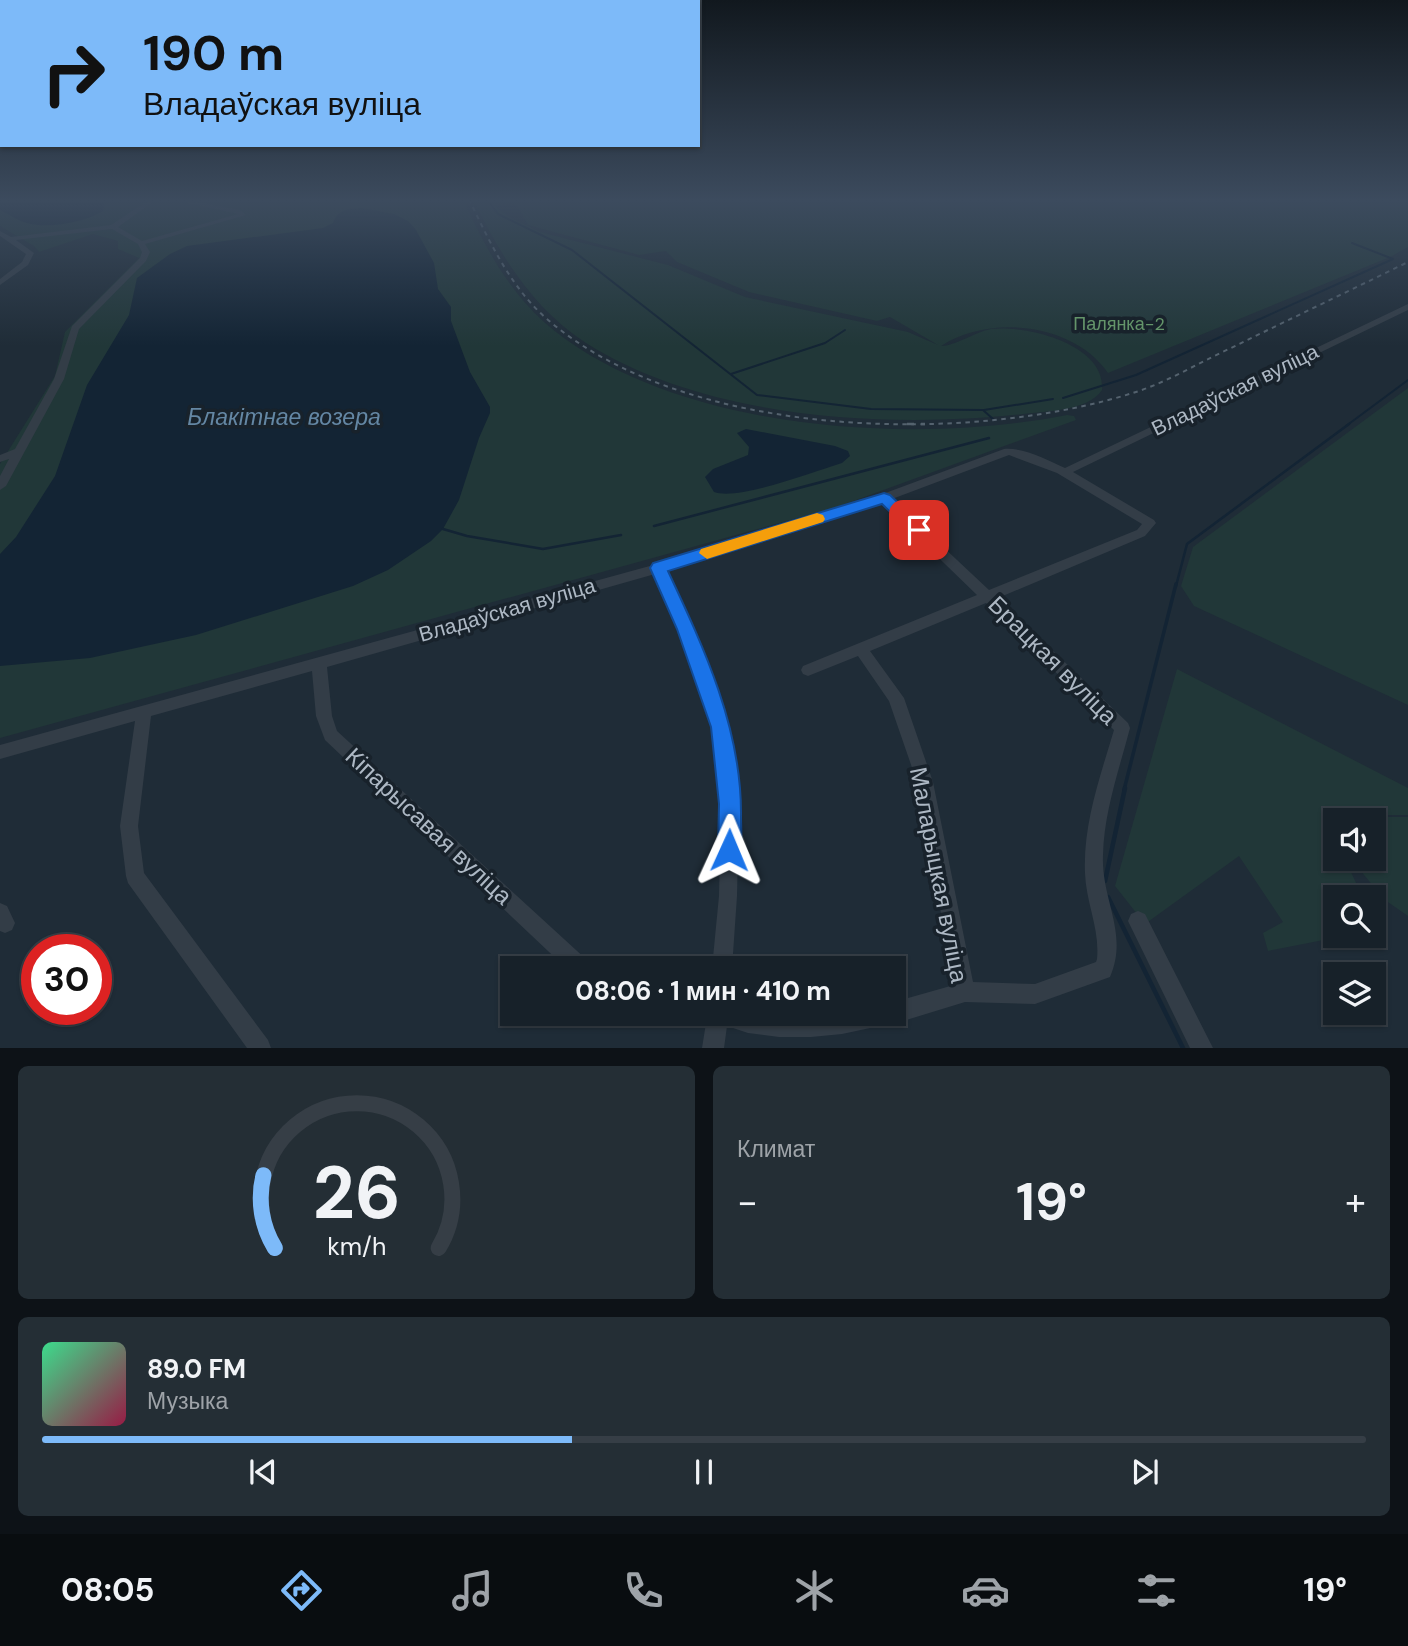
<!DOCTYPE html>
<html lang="ru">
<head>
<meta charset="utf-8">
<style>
	body { margin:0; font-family:"DM Sans",sans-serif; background:#242e35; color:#f1f3f6; height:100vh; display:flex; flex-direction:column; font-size:26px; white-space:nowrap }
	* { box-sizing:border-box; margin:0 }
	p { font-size:23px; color:#9ea3a8 }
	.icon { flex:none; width:38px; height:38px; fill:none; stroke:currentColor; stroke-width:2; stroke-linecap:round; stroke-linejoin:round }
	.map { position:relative; height:1048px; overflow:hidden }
	.sheet { display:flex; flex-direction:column; gap:18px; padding:18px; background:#0d1217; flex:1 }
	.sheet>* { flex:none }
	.hud { position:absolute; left:0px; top:0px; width:700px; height:147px; box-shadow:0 2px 5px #0004,0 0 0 2px #363e46; background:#7dbaf9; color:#111; overflow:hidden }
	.fabs { position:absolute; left:1323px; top:808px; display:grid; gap:14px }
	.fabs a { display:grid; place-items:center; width:63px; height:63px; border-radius:0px; background:#172129; box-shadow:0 2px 5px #0004,0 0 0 2px #363e46; font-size:35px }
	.speed { position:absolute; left:21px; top:934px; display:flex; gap:14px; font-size:35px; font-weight:700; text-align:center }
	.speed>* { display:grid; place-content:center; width:91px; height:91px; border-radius:50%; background:#172129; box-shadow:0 2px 5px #0004,0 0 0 2px #363e46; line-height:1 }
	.speed .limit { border:10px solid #d22; background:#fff; color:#111 }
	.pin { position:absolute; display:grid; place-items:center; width:60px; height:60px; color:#fff; margin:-30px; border-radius:14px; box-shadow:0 4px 10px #0006 }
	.me { position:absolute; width:77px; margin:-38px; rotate:1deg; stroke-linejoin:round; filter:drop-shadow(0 0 5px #0008) }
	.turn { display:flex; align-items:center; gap:24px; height:147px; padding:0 28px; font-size:32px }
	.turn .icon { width:91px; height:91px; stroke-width:2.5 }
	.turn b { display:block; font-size:49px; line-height:60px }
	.big { font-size:52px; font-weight:700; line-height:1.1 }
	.sheet .card { flex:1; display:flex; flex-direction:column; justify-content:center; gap:10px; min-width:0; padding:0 24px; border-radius:10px; background:#242e35 }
	.sheet .dial { align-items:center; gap:0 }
	.dial svg { height:182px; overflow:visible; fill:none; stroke:#363e46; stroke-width:7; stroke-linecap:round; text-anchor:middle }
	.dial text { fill:#f1f3f6; stroke:none }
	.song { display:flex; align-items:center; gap:21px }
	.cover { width:84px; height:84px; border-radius:10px; background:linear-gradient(135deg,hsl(150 70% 55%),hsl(340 70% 35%)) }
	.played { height:7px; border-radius:4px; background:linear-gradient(90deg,#7dbaf9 40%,#363e46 40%) }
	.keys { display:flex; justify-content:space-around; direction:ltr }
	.heat { display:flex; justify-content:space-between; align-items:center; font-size:38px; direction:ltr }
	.sheet .tiles { flex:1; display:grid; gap:18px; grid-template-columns:1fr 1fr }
	.card:last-child { grid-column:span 2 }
	.trip { position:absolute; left:500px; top:956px; width:406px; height:70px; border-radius:0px; background:#172129; box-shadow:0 2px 5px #0004,0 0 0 2px #363e46; font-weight:700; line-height:70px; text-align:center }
	.dock { display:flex; height:112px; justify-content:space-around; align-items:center; background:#090d10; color:#9ea3a8 }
	.dock .icon { width:49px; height:49px }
	.dock .active { color:#7dbaf9 }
	.dock b { font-size:32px; color:#f1f3f6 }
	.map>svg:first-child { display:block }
	.green { fill:#213738 }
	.water { fill:#132434 }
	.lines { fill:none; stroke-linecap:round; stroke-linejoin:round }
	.stream-far3 { stroke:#132434; stroke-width:2 }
	.stream-far2 { stroke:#132434; stroke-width:2.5 }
	.stream-far1 { stroke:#132434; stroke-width:3.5 }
	.stream { stroke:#132434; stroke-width:4.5 }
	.street { fill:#333d47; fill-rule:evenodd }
	.rail-far1 { stroke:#54626e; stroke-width:2; stroke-dasharray:4.5 4.5; stroke-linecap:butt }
	.rail { stroke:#54626e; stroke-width:2.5; stroke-dasharray:7 7; stroke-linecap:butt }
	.route { fill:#1a73e8; stroke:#114b97; stroke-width:2 }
	.slow { fill:#f59e0b }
	.labels { text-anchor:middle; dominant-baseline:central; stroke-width:7; stroke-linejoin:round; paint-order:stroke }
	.far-park-label { font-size:18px; fill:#64956a; stroke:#18222b }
	.street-label { font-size:21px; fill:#adb8c4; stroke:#18222b }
	.water-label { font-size:23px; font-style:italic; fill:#6487a4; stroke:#18222b }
	.near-street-label { font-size:24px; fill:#adb8c4; stroke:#18222b }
</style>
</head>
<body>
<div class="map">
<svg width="1408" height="1048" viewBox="0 0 1408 1048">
	<rect width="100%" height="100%" fill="#1f2c37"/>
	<!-- green -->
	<path class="green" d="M0,199H463C483,243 507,289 544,322C669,431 911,446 1067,415L1074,416L1076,420L834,508L0,738V464L55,376L65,332L139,258L118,249V241L93,234L39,252L34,246L0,226Z
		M473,199H492L498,209L511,218L540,232L668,265L745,297L908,332L938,345L890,317L877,321L749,292L677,262L666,251L639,255L528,225L513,199H1408V247L1390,257L1108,373C1074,323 990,314 941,346C955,346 975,332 991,329C1026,325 1106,344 1102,390C1088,411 1047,411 1023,414C887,429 706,419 586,343C533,309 500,255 473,199Z
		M1408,388V705L1194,606L1181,586L1193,547Z
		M1177,669L1408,788V815H1356L1347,821H1335V828L1331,831L1335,839V859H1345L1363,898H1335V936H1344L1268,951L1263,933L1283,922L1239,856L1145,924L1115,886Z
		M1360,817H1408V916L1385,900L1354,863L1353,859H1374V821H1353Z"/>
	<!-- water -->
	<path class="water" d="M0,199H105L103,211C85,222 53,228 31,224C20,222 10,215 0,210Z
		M361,208L394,214L408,221L416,230L434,263L438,289L451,307V321L470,372L490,407V413L479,438L459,500L443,529L431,541L388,570L353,586L196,635L90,658L0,666V554L16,537L55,476L87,385L129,315L137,278L170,254L187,246L323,228L333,223C338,210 347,209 361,208Z
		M746,429L835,446L848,451L850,456L842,463C815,471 739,501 714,492L705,477L713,469L748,455L749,447L737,433Z"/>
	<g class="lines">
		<!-- stream-far3 -->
		<path class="stream-far3" d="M487,199L498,214L572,250L757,395L871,409L983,410L993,419
			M731,374L825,343L845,330
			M1063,398L1136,375L1393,259L1352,243
			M984,410L1053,399
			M1346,426L1408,380"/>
		<!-- stream-far2 -->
		<path class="stream-far2" d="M654,526L989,438
			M443,529L467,536L543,549L621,535
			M1176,586L1187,544L1349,424"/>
		<!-- stream-far1 -->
		<path class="stream-far1" d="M1124,790L1176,584"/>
		<!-- stream -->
		<path class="stream" d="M1105,881L1125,788
			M1108,897L1183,1048"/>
		<!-- street -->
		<path class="street" d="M150,199H157L118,227L142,241L238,214L170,199H183L240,210L246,215L145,244L150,252L146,261L79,329L64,379L6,486L0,490V476L9,459L0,462V455L15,449L54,379L72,326L140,258L142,252L138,244L112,229L16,240L34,253L28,265L0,285V279L22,262L26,254L0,236V231L11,237L111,225Z
			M1408,304V310L1073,472L1154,520L1156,523L1145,536L998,598L1128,723L1130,728C1119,770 1104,812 1103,855C1101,900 1129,933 1110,977L1035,1004L965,1002L903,1021L842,1034L811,1037H779L748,1033L727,1026L724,1048H702L707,1017L706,1013L811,1016L839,1013H894V1002L954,985L917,782L889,701L858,656L808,676L803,674L801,670L803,666L977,595L882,503L667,570L693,629L730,727L739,804L737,896L732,968H712L719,896L721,804L714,727L679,629L655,574L327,667L332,716L337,731L588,961L591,968H566L325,740L316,716L312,671L151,716L138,826L144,873L268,1040L271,1048H247L128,883L126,876L120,826L135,721L0,759V745L657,564L880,495L1004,449C1024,447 1047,460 1065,468ZM1009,455L1057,473L1142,524L1137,530L989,590L892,499ZM986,603L1114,730C1100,777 1083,824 1085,873C1086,903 1100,929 1097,959L1096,962L1035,984L973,982L933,782L904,698L870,651Z
			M0,903L7,906L15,923L12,930L5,933L0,931Z
			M1138,911L1145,914L1213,1048H1190L1128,921L1131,914Z"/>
		<!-- rail-far1 -->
		<path class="rail-far1" d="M469,199C489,241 511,288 547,319C686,440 971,446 1139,391C1171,380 1200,362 1231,348C1290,319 1349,291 1408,262"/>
		<!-- rail -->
		<path class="rail" d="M907,424H925"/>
	</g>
	<!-- sky -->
	<linearGradient id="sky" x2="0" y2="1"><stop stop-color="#11181e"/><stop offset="0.58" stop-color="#3c4b5e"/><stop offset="1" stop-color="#3c4b5e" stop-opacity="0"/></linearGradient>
	<rect width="1408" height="346" fill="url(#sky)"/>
	<!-- route -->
	<path class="route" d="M884,493L890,495L924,527L927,530L924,534H913L882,504L668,571C704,648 742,729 741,816C741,830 743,845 738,858L729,861L721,858L718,850L719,804L711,727L677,629L650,568L653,563Z"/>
	<!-- slow -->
	<path class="slow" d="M817,513L823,515L825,519L823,522L707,559L699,553L701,549Z"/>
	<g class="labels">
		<!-- far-park labels -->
		<g class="far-park-label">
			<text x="1119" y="324">Палянка-2</text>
		</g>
		<!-- street labels -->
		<g class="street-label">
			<text transform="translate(1235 390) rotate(-26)">Владаўская вуліца</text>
			<text transform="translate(507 610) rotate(-16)">Владаўская вуліца</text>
		</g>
		<!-- water labels -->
		<g class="water-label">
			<text x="284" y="417">Блакітнае возера</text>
		</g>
		<!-- near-street labels -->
		<g class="near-street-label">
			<text transform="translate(1053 660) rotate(45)">Брацкая вуліца</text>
			<text transform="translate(429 826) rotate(43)">Кіпарысавая вуліца</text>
			<text transform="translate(939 875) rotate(79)">Маларыцкая вуліца</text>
		</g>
	</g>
</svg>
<div class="fabs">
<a><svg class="icon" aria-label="sound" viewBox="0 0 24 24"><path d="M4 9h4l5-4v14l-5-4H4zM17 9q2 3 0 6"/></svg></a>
<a><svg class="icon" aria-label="search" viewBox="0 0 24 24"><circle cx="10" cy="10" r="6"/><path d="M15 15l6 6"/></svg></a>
<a><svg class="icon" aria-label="layers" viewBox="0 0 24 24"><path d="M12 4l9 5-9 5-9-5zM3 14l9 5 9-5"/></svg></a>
</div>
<div class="speed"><div class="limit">30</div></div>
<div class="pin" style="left:919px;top:530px;background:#d93025"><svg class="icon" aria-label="arrive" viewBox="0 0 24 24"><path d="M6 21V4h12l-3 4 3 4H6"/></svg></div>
<svg class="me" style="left:729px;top:850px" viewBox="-20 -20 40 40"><path d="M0-17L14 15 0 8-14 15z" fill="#1a73e8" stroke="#fff" stroke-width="4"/></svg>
<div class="trip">08:06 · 1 мин · 410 m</div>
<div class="hud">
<div class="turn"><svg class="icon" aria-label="right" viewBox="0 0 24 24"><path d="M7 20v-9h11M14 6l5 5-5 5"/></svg><div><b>190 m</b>Владаўская вуліца</div></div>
</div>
</div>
<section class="sheet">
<div class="tiles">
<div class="card dial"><svg viewBox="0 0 100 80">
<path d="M14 69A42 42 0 1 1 86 69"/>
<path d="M14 69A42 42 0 0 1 9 37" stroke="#7dbaf9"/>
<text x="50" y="56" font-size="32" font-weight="700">26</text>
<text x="50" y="72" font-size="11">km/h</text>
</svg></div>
<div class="card"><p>Климат</p>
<div class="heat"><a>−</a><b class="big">19°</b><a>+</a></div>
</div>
<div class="card">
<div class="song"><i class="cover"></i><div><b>89.0 FM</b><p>Музыка</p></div></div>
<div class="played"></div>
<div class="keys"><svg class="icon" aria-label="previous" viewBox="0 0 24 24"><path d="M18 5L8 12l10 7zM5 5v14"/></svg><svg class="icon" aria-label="pause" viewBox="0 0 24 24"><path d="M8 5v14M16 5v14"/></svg><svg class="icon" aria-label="next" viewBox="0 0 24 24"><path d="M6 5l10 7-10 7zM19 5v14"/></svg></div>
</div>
</div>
</section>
<nav class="dock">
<b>08:05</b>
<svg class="icon active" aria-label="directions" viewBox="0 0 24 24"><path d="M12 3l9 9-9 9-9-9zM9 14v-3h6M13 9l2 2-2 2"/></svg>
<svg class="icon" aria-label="music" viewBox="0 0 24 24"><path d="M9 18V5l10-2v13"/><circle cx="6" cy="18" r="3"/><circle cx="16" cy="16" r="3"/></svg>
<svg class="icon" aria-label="phone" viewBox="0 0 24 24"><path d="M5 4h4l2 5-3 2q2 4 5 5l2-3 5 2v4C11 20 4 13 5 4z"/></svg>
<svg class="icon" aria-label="climate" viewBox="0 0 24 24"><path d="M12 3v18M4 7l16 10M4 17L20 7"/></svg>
<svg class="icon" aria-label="car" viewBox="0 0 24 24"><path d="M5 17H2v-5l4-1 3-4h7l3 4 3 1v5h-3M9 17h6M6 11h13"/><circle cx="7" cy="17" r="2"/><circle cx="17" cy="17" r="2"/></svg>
<svg class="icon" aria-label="filters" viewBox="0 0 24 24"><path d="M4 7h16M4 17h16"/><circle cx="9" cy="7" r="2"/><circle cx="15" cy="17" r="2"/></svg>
<b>19°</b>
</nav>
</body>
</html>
